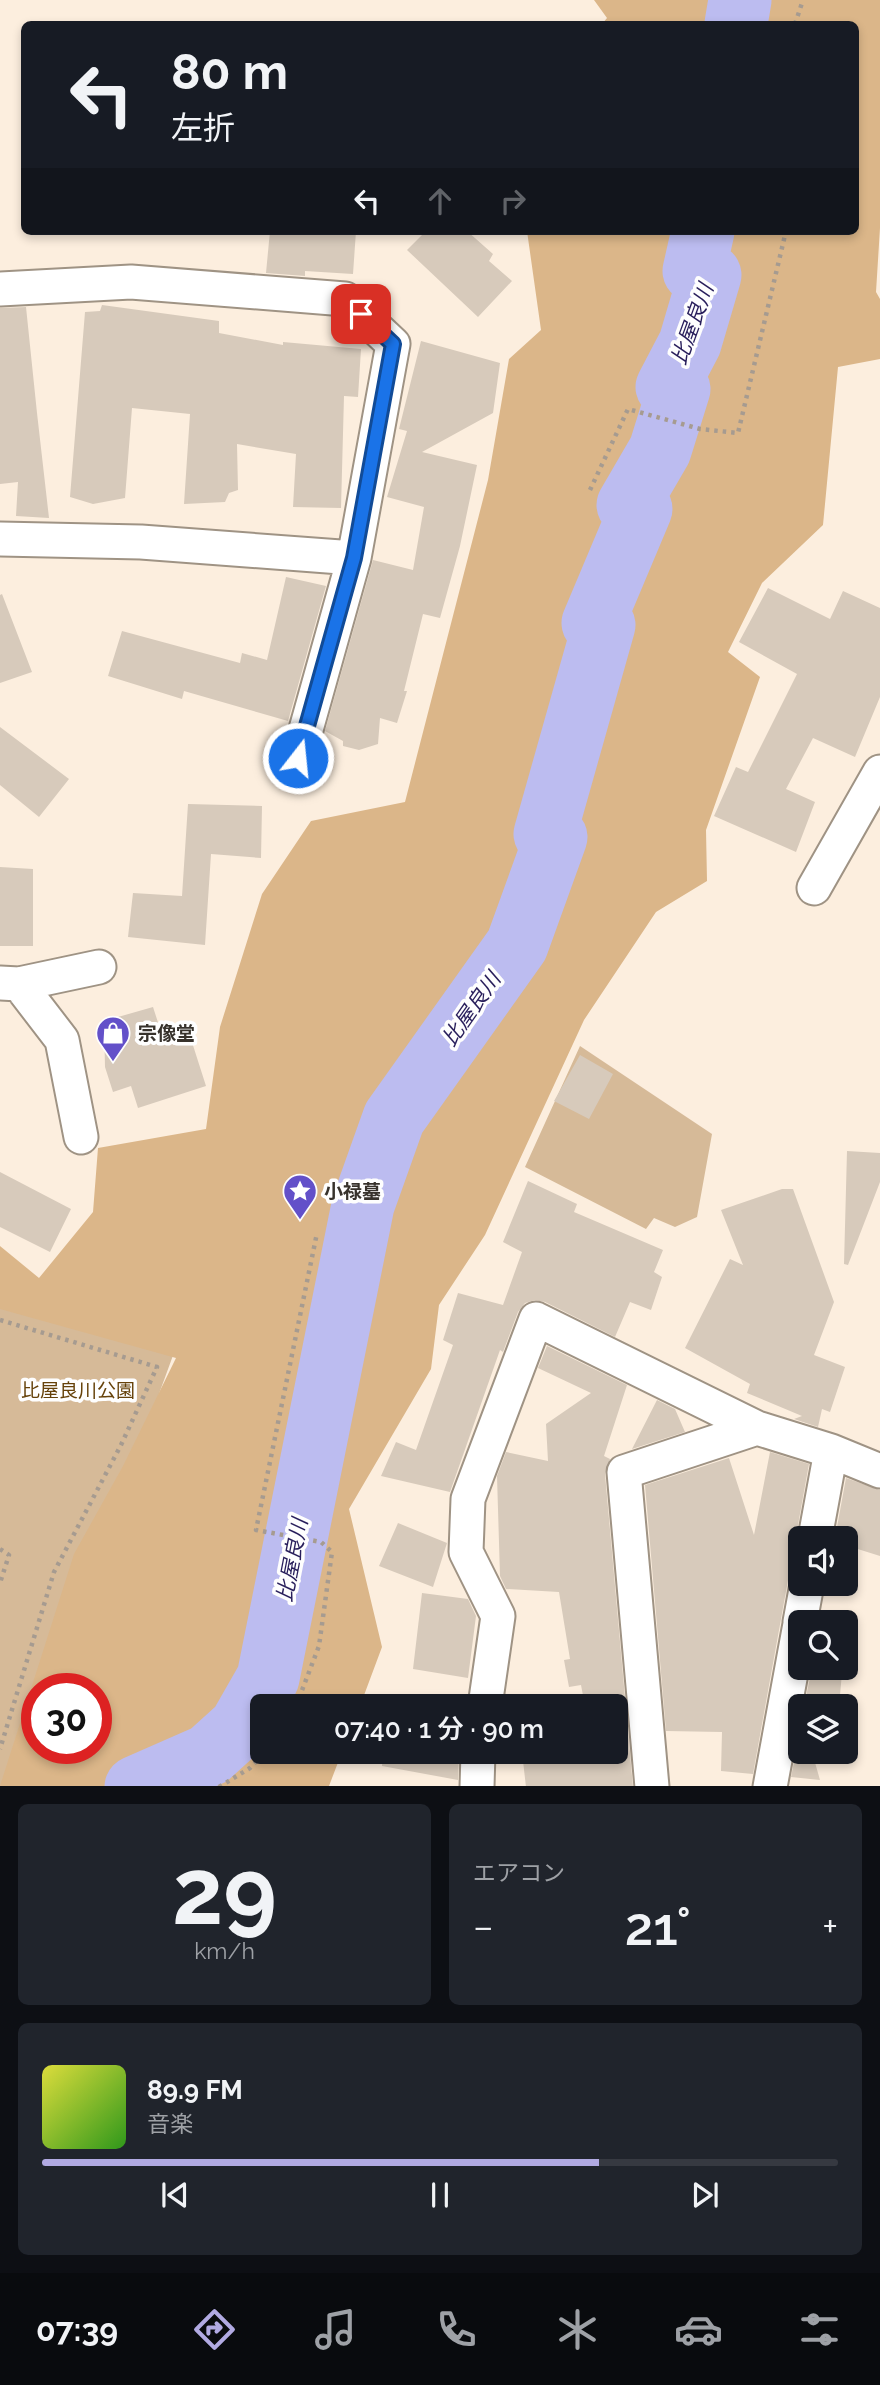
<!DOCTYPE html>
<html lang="ja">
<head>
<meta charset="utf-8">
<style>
	body { margin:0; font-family:Raleway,"Noto Sans JP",sans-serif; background:#20242c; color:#f1f3f6; height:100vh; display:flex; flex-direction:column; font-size:26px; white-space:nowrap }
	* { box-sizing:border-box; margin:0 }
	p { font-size:23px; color:#9ea1a6 }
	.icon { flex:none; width:38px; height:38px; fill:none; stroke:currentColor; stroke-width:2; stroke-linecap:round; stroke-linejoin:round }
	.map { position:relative; height:1786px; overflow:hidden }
	.panel { display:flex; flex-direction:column; gap:18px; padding:18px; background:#0d0f14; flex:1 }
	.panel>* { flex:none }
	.guide { position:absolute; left:21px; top:21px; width:838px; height:214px; border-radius:10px; box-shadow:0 4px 10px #0003; background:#171b24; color:#f1f3f6; overflow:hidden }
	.fabs { position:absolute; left:788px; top:1526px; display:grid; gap:14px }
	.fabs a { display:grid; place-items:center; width:70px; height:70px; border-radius:10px; background:#171b24; box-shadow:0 4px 10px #0003; font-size:35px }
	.speed { position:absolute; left:21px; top:1673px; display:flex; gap:14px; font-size:35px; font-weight:700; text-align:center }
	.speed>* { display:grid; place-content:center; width:91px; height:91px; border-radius:50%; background:#171b24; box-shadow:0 4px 10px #0003; line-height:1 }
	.speed .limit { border:10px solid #d22; background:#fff; color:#111 }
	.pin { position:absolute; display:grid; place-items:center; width:60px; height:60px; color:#fff; margin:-30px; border-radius:14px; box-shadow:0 4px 10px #0006 }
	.me { position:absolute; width:77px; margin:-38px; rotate:16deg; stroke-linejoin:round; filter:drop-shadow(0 0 5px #0008) }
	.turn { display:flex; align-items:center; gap:24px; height:147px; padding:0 35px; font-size:32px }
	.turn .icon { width:91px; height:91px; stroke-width:2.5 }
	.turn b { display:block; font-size:49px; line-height:60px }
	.lanes { display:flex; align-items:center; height:66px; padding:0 35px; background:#0003; justify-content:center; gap:35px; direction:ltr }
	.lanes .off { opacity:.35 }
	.big { font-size:52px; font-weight:600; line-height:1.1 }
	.panel .tile { flex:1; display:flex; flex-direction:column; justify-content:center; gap:10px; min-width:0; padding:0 24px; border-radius:10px; background:#20242c }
	.panel .dial { align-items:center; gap:0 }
	.dial b { font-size:91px; line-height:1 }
	.song { display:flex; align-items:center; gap:21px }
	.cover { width:84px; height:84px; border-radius:10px; background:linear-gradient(135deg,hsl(60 70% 55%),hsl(110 70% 35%)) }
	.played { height:7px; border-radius:4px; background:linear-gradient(90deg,#b1aae2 70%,#363941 70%) }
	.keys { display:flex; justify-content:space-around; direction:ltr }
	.heat { display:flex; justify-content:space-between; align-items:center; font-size:38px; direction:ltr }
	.panel .tiles { flex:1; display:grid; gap:18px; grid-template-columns:1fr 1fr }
	.tile:last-child { grid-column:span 2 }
	.trip { position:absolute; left:250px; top:1694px; width:378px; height:70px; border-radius:10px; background:#171b24; box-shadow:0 4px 10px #0003; font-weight:600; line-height:70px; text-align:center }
	.tab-bar { display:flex; height:112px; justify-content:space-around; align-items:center; background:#090b0e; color:#9ea1a6 }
	.tab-bar .icon { width:49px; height:49px }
	.tab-bar .active { color:#b1aae2 }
	.tab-bar b { font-size:32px; color:#f1f3f6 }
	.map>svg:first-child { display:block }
	.green { fill:#d6ba98 }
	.forest { fill:#dbb689; fill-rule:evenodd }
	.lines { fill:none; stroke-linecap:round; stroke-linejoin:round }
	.river { stroke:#bcbcf0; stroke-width:63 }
	.building { fill:#d7cabb }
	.minor-casing { stroke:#9f9384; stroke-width:37 }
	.path { stroke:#a69b90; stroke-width:4.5; stroke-dasharray:3.5 5; stroke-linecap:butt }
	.minor { stroke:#fff; stroke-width:33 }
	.route-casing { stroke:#114b97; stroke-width:18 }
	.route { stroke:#1a73e8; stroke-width:12 }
	.labels { text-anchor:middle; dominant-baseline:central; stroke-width:7; stroke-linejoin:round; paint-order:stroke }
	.poi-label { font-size:19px; font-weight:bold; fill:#37322c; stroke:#fefefe; text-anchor:start }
	.park-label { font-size:19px; fill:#66420a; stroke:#fefefe }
	.water-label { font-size:21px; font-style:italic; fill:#281e5b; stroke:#fefefe }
</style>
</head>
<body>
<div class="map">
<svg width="880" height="1787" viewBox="0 0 880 1787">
	<rect width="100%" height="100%" fill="#fceede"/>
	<!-- green -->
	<path class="green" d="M580,1046L712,1134L697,1217L675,1227L654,1218L646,1229L525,1167Z
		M213,1246L99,1558L37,1689V1748L0,1787V1278L108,1317Z"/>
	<!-- forest -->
	<path class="forest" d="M594,0H880V228L876,292L880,299V359L838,367L823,525L762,583L728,652L760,677L706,830L707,881L656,912L584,1020L485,1235L439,1305L431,1369L349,1509L382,1647L360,1706H262V1752H342L329,1786H0L74,1554L123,1466L176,1358L0,1309V1246L39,1278L93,1212L98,1148L206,1129L220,1027L262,894L311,821L405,802L488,480L509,359L541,330L527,231H856V24H602L607,18ZM37,1689H96V1748H37Z"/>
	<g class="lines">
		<!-- river -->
		<path class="river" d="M736,24L740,0
			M136,1787L209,1755L240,1727L268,1678L363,1205L394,1118L517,945L556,837L545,834L604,625L593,623L641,509L628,505L660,450L679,389L667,387L690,343L710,275L694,271L703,231"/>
	</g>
	<!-- building -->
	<path class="building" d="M270,231H356L353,274L305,271V276L266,273Z
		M426,231H467L493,254L489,261L512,281L478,317L407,250Z
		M102,305L219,321V333L283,345V342L361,349L358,397L344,396L341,508L293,507L296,454L237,444L238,490L229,493L225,502L184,504L190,414L132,408L125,498L93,504L70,497L85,312L100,311Z
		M26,307L37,413L49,518L16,516L18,482L0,484V308Z
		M421,341L500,363L493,413L422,452L477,465L460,546L440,618L423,614L404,691H407L397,723L380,718L378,744L359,750L343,746V741L325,731L373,560L413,570L424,507L387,497L407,431L399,429Z
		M286,577L326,586L288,721L184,691L182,699L108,676L122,631L240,663L242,653L267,660Z
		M768,588L830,619L843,591L880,608V697L855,757L813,738L786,789L815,802L796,852L714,816L736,767L748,772L797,674L739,642Z
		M2,594L32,672L0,683V595Z
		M0,727L69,779L39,817L0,785Z
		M188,804L262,806L261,858L211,854L205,945L128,937L133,893L182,896Z
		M0,867L33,869V946H0Z
		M153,1007L165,1044L190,1036L206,1086L138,1108L131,1086L113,1092L105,1067L104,1021Z
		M580,1055L613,1074L589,1119L554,1101Z
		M847,1151L880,1153V1182L848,1265L844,1264Z
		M0,1172L71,1209L50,1252L0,1227Z
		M528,1181L577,1204L574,1212L663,1250L654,1272L662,1277L651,1310L630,1302L615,1337L545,1302L535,1300L525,1303L518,1312L503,1352L500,1350L450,1492L381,1476L396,1442L416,1450L453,1345L443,1340L458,1293L503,1305L522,1252L503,1242Z
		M782,1189H793L834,1302L814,1355L845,1367L830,1412L822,1409L818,1427L794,1419L802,1416L747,1393L750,1384L685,1348L730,1259L743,1265L721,1210Z
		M547,1346L627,1385L604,1456L610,1459L605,1474L633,1787H526L522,1752H616V1706H585L581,1685L569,1687L564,1660L570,1659L559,1592L506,1589L500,1576L497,1476L506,1452L548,1461L546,1424L591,1393L538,1368Z
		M657,1400L675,1409L685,1432L632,1449Z
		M770,1452L809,1464L753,1774L721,1771L722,1732L666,1731L645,1485L729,1458L754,1535Z
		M846,1478L880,1490V1556L845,1545V1538H835Z
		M398,1523L447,1543L433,1587L379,1566Z
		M422,1593L468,1599L476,1616L468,1678L413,1669Z
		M845,1635L855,1637L848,1674L842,1673L839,1706H804L812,1668H845Z
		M800,1732V1752H812L820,1780L791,1777Z
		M383,1752H459L458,1780L382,1766Z"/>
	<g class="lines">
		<!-- minor casing -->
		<g class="minor-casing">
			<path id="minor" d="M0,289L131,282L345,299L393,344L354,558L141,542L0,539
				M298,758L354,558
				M814,888L880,772
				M0,983L19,984L99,967
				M19,984L62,1040L81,1137
				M815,1538L831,1451
				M800,1622L807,1584
				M485,1706L498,1616L466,1552L468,1499L536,1319L757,1428L831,1451L880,1471
				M477,1787L478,1752
				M652,1787L624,1472L757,1428
				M770,1787L800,1624"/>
		</g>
		<!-- path -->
		<path class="path" d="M795,24L803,0
			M590,490L628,409L700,429L738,433L786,231
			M0,1320L157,1367L121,1445L54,1572L0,1749
			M0,1549L9,1555L0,1583
			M296,1706L319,1646L332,1552L321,1542L256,1530L317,1233
			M219,1787L250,1768L265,1752"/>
		<!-- minor -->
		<use href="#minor" class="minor"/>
	</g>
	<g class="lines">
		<!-- route casing -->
		<g class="route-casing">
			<path id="route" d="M298,758L354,558L393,344L361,314"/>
		</g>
		<!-- route -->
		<use href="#route" class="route"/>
	</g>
	<!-- icons -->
	<defs>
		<g id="shop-pin" transform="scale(1.75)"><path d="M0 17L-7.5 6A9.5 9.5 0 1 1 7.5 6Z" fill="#6350c9" stroke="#fefefe"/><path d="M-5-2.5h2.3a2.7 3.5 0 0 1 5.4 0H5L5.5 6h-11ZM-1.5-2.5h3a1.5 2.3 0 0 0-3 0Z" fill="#fff"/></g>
		<g id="sight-pin" transform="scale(1.75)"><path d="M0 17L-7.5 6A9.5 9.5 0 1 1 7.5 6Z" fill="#6350c9" stroke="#fefefe"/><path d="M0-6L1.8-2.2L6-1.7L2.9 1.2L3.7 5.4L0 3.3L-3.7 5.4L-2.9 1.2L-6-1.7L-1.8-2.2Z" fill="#fff"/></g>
	</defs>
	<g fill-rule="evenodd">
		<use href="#shop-pin" x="113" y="1033"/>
		<use href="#sight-pin" x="300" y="1191"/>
	</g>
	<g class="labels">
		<!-- poi labels -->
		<g class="poi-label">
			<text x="138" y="1033">宗像堂</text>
			<text x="324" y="1191">小禄墓</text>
		</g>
		<!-- park labels -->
		<g class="park-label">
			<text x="78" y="1390">比屋良川公園</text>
		</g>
		<!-- water labels -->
		<g class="water-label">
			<text transform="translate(692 324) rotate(-70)">比屋良川</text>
			<text transform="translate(471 1009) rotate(-55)">比屋良川</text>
			<text transform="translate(292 1560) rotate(-79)">比屋良川</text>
		</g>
	</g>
</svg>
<div class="fabs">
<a><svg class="icon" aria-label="sound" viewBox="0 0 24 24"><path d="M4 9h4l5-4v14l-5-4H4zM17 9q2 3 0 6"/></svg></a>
<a><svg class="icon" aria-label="search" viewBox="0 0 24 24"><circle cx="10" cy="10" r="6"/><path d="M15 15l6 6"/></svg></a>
<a><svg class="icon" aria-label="layers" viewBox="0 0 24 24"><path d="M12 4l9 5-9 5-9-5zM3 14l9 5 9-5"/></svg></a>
</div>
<div class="speed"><div class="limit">30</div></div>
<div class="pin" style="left:361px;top:314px;background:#d93025"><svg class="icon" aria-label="arrive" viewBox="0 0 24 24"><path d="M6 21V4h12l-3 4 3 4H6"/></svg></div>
<svg class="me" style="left:298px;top:758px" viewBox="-20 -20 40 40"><circle r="17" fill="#1a73e8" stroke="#fff" stroke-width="3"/><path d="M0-11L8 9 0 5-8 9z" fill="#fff"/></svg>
<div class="trip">07:40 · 1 分 · 90 m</div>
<div class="guide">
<div class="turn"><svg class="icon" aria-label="left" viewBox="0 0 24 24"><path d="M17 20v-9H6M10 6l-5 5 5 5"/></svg><div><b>80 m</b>左折</div></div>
<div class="lanes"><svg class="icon" aria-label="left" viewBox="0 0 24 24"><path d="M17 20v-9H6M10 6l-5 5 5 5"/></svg><svg class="icon off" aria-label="ahead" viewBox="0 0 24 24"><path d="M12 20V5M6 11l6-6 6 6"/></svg><svg class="icon off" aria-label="right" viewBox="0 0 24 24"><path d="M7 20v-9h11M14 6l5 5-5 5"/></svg></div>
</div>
</div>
<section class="panel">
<div class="tiles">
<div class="tile dial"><b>29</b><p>km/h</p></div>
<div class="tile"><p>エアコン</p>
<div class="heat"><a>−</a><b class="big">21°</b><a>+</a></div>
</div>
<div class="tile">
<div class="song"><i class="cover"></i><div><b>89.9 FM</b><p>音楽</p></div></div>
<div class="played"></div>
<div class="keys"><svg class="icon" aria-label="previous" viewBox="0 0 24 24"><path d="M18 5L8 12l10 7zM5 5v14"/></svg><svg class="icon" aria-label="pause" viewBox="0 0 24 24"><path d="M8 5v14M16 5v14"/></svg><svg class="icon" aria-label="next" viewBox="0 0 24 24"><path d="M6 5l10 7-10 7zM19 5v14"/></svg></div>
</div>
</div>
</section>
<nav class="tab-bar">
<b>07:39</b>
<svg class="icon active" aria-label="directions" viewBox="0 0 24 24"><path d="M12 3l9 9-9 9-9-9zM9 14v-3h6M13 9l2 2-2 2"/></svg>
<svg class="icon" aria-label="music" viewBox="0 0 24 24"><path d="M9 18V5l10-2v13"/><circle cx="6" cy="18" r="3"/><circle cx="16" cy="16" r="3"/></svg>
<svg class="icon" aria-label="phone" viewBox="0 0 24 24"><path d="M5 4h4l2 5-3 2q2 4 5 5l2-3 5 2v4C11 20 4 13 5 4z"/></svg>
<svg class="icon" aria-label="climate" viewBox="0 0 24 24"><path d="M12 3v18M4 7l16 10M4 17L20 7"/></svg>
<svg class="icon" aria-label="car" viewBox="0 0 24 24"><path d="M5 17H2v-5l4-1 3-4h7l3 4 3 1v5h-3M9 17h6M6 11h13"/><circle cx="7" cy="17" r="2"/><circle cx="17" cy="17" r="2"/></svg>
<svg class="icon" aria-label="filters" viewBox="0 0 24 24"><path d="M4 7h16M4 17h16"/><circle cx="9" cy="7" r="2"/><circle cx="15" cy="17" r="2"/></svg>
</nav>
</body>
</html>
